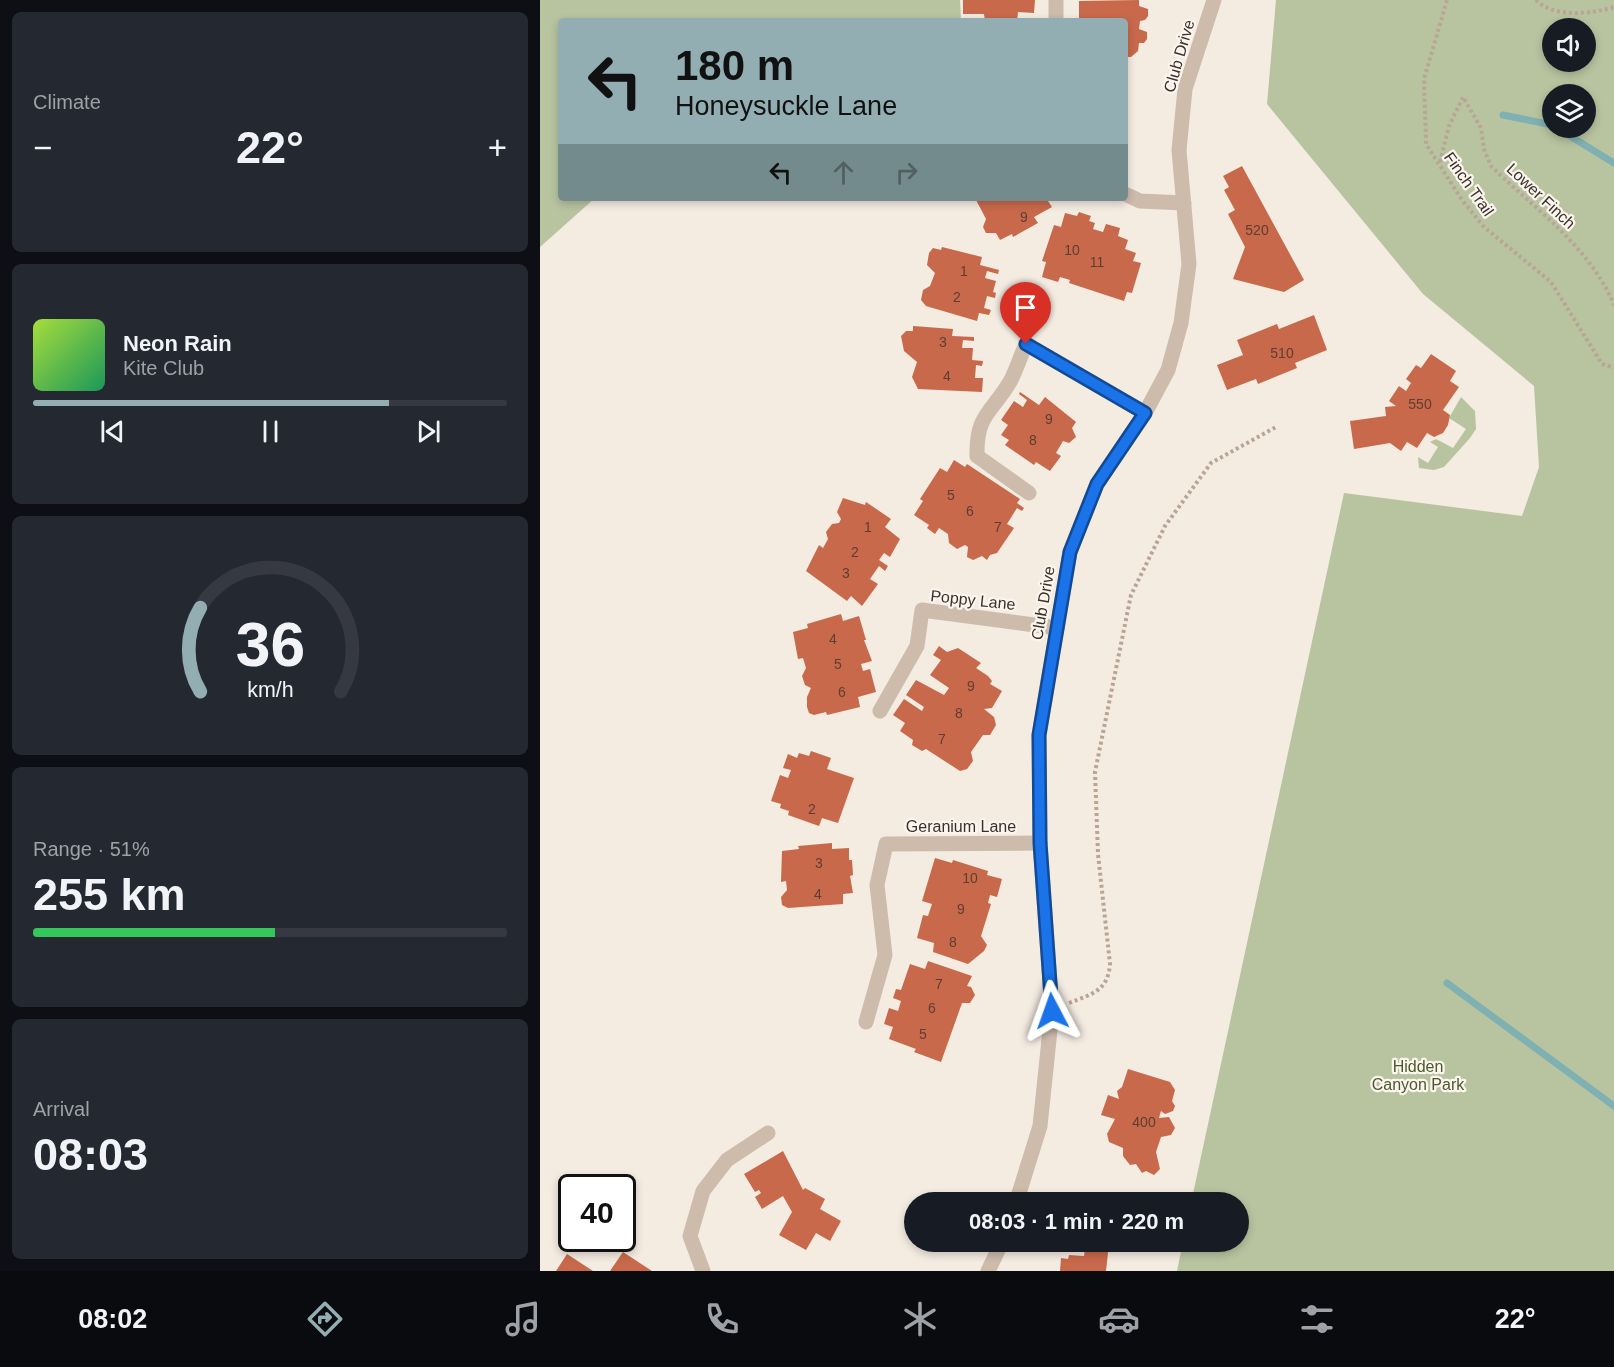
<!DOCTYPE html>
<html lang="en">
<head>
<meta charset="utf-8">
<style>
	body { margin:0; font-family:Arial,sans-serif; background:#242831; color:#f1f3f6; height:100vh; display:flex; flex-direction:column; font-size:22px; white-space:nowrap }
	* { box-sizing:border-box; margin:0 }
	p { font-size:20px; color:#9ea1a6 }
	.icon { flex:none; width:33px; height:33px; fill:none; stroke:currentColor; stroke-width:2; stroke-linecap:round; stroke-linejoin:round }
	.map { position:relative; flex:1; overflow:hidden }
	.panel { display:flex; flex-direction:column; gap:12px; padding:12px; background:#0d0f14; width:540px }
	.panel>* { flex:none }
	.top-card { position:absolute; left:18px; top:18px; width:570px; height:183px; border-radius:6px; box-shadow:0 3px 9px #0003; background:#92aeb2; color:#111; overflow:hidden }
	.fabs { position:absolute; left:1002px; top:18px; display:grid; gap:12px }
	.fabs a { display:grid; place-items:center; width:54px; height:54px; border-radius:50%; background:#171b24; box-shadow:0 3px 9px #0003; font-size:30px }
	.speed { position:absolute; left:18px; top:1174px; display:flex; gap:12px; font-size:30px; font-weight:700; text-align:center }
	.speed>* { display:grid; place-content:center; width:78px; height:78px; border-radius:50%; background:#171b24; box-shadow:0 3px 9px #0003; line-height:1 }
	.speed .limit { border:3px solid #111; border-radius:9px; background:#fff; color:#111 }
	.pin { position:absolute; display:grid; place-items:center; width:51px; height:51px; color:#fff; margin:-62px -26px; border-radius:50% 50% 50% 0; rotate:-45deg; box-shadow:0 0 6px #0007 }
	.pin .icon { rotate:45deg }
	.me { position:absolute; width:66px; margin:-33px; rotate:356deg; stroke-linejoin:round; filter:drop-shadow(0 0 4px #0008) }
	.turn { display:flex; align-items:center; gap:21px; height:126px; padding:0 18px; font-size:27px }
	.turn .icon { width:78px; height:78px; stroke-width:2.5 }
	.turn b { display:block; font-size:42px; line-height:51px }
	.lanes { display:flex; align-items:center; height:57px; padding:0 18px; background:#0003; justify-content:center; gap:30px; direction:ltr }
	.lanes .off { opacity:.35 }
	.big { font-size:45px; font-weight:700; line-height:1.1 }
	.panel .tile { flex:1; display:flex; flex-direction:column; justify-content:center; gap:9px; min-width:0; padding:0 21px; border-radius:9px; background:#242831 }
	.panel .dial { align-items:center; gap:0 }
	.dial svg { height:156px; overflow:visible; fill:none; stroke:#363941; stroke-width:7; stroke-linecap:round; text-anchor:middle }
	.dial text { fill:#f1f3f6; stroke:none }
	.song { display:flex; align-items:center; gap:18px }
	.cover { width:72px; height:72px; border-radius:9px; background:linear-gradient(135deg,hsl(80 70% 55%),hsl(150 70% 35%)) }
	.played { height:6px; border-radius:3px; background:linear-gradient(90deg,#92aeb2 75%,#363941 75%) }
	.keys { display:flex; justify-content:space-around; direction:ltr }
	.heat { display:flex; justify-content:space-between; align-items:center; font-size:33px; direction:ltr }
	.charge { height:9px; border-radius:4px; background:linear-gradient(90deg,#34c759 51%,#363941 0) }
	.trip { position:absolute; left:364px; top:1192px; width:345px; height:60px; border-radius:30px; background:#171b24; box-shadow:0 3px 9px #0003; font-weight:700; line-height:60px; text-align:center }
	.menu { display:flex; height:96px; justify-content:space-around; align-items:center; background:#090b0e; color:#9ea1a6 }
	.menu .icon { width:42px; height:42px }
	.menu .current { color:#92aeb2 }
	.menu b { font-size:27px; color:#f1f3f6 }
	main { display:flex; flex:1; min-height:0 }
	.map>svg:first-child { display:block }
	.green { fill:#b8c4a0; fill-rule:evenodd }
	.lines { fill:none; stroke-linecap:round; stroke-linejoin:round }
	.stream { stroke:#7fb0b2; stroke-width:7 }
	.building { fill:#c8694b }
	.path { stroke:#b9a596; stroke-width:4; stroke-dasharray:3 3; stroke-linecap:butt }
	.minor { stroke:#cdbbac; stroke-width:15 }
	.tertiary { stroke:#cdbbac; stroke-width:15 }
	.route-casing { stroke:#114b97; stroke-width:15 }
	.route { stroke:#1a73e8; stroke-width:10 }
	.labels { text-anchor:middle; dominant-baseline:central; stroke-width:4.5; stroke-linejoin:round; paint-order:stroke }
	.number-label { font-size:14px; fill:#5e3e33 }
	.street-label { font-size:16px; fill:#3b302b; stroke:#fbf5ee }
	.park-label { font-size:16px; fill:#4a5a2e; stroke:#fbf5ee }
</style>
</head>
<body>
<main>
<section class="panel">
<div class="tile"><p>Climate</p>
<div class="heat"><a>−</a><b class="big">22°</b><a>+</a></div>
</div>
<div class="tile">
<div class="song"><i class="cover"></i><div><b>Neon Rain</b><p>Kite Club</p></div></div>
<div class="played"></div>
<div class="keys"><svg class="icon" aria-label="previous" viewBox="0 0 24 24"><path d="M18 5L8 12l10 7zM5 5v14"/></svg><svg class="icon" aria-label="pause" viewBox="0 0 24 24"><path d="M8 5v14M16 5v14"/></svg><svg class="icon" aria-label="next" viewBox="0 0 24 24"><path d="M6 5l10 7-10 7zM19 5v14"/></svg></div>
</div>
<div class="tile dial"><svg viewBox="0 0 100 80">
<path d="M14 69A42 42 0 1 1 86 69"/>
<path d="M14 69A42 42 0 0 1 14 26" stroke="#92aeb2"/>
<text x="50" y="56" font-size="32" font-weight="700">36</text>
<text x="50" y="72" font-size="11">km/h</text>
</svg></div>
<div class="tile"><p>Range · 51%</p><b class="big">255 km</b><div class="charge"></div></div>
<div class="tile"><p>Arrival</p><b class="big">08:03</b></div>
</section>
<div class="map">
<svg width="1074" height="1271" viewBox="0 0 1074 1271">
	<rect width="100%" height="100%" fill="#f4ebe1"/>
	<!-- green -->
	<path class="green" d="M0,0H420L421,21H21V198H55L0,247Z
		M736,0H1074V1271H637L643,1242H699V1203H651L804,493L982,516L999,467L994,386L883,294L727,104ZM1012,28H1046V62H1012ZM1046,94V128H1012V94Z
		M921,397L935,411L936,429L930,438L904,467L894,470L879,468L878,457L888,463L898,447L890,442L896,439L913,448L926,429L909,418Z"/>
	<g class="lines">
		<!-- stream -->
		<path class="stream" d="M963,115L1012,125
			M1017,128L1074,163
			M907,983L1074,1106"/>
	</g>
	<!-- building -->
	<path class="building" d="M423,0H495L494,13L478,12L477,21H445L444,14H423Z
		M599,0V6L608,9V16L605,20L600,21L599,29L607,32V39L604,43H599L598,51L591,57H585V21H539V1Z
		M702,166L764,280L744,292L693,279L705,247L688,214L695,210L684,190L689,187L683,176Z
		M435,198H506L512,207L494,217L498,223L473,237L472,234L460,240L456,233H446L443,227L446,219Z
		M539,212L551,216L549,221L555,223L553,229L563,232L566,224L580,228L578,236L588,240L585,249L596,253L593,261L601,263L592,293L587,292L584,301L529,283L530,280L520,277L518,282L502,277L506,262L502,261L514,225L521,227L525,213L537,216Z
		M402,247L442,257L440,265L459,270L458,274L447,271L445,278L456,281L453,292L456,293L455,298L447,296L444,308L451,310L449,315L439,313L437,321L386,306L381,300L383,290L390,286L395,273L387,265L389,253L393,248L401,250Z
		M774,315L787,350L755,363L757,368L718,384L716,379L687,390L677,365L703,355L697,340L737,324L739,329Z
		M373,326L413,329L412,336L434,337V341L423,340L422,348H433L432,360L443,361L442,366L436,365L435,378H443L442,392L378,389L372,377L377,362L364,351L361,336L366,331H373Z
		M891,354L916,371L910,381L919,387L903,410L910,415L908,425L903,433L894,437L887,433L877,448L867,442L861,451L850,443L814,449L810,421L846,416L845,407L856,406L849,401L859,386L866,391L871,383L866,379L876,365L881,368Z
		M480,392L499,405L505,397L536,422L532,428L536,437L529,443L523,441L516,453L521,456L510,471L496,462L494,465L465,445L469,440L461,435L468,425L461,420L474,401L483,407L487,400L479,394Z
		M414,460L425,467L427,464L480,499L477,503L484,508L482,511L477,508L467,524L474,528L457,553L450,555L447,560L442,556L433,560L427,557L428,547L425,545L417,549L409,543L408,534L399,528L395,534L387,528L389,525L374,515L383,501L380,499L400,468L407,472Z
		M303,498L325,505L326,502L351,519L345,527L360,539L350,557L344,553L339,560L348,566L345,571L339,566L330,579L338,584L322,606L311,596L307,601L266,571L279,545L283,548L288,539L286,532L292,524L299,523L301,519L297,512Z
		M301,614L303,621L319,616L326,640H324L332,661L321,664L323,671L330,669L336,692L318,697L320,707L287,715L286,712L274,715L269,713L267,707V697L271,688L265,685L262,676L266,668L263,658L258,659L253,632L268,628L267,624Z
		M399,646L407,652L418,648L441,663L436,668L448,676L452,681L450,684L462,691L452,708L444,709L454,717L456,725L450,735H443L431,752L433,761L427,769L420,771L386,749L382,751L372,745L373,740L360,731L365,723L353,715L364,699L382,711L384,707L366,695L376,680L404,695L409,688L390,675L401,660L393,655Z
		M271,751L291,758L287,769L314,778L298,823L282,818L279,826L248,815L249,811L240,808L241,804L231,801L240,775L248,778L251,770L243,768L248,754L257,758L259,753L269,756Z
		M292,843V849L309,848V860H312L313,875L310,876L313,893L303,894V904L248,908L242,905L241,897L247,890L246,881L241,882L242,851L259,849L258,846Z
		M395,858L412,863L413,860L448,871L447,875L462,879L457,897L450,895L448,903L451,904L441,936L447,945L444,951L428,964L396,953L393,952L394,943L377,938L383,915L388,916L392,904L382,901Z
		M388,961L432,976L427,986L431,987L435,995L430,1003H422L401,1062L374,1052L376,1049L349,1039L353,1027L344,1024L349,1008L358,1011L361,1001L353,998L356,989L361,990L370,964L385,969Z
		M588,1069L630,1082L635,1090L632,1101L635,1106L633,1111L625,1114L621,1111L619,1118L629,1117L635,1128L631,1135L621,1137L616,1152L620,1169L614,1175L606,1171L602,1173L596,1164L590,1165L583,1156V1148L569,1142L567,1134L575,1119L561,1115L568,1095L579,1099L577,1091L582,1087Z
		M243,1151L263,1190L265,1188L285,1199L280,1209L301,1221L290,1241L276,1233L266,1250L239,1235L252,1212L243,1196L222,1209L215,1197L221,1193L219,1190L215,1192L204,1174Z
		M546,1242L569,1244L566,1271H520L521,1258L528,1259L529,1255L544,1256Z
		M83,1252L112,1271H70Z
		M27,1254L53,1271H16Z"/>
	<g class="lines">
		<!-- path -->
		<path class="path" d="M907,0L884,79L886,144L922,200L944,227L1011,282L1062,364L1074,368
			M996,0C1013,18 1052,14 1074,7
			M900,162L909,126L923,97L941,128L944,149L951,166C995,209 1050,247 1074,305
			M529,1003C552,994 568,991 570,964L558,854L555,772L591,595L625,526L671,463L736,427"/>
		<!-- minor -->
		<path class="minor" d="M516,0V21
			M585,194L600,201L644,203
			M489,493L437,456C436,413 453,412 471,380C477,368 481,355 486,344L605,413
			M340,711L377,646L382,610L517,628
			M326,1022L345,955L337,885L346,844L500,843
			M163,1271L150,1236L163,1191L187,1160L228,1133"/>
		<!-- tertiary -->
		<path class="tertiary" d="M476,1203L500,1126L512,1011L500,843L499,735L517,628L530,552L557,484L605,413L628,370L641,323L649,264L639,150L645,89L674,0
			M448,1271L462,1242"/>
	</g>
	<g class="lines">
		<!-- route casing -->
		<g class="route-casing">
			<path id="route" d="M486,344L605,413L557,484L530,552L499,735L500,843L512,1011"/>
		</g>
		<!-- route -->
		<use href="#route" class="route"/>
	</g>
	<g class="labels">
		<!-- number labels -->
		<g class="number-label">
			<text x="484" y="217">9</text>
			<text x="717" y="230">520</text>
			<text x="532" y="250">10</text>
			<text x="557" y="262">11</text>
			<text x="424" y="271">1</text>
			<text x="417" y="297">2</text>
			<text x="403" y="342">3</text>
			<text x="742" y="353">510</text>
			<text x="407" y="376">4</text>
			<text x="880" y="404">550</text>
			<text x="509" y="419">9</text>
			<text x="493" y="440">8</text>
			<text x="411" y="495">5</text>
			<text x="430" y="511">6</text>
			<text x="328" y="527">1</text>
			<text x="458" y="527">7</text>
			<text x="315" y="552">2</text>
			<text x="306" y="573">3</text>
			<text x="293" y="639">4</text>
			<text x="298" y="664">5</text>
			<text x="431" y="686">9</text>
			<text x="302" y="692">6</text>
			<text x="419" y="713">8</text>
			<text x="402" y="739">7</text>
			<text x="272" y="809">2</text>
			<text x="279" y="863">3</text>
			<text x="430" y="878">10</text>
			<text x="278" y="894">4</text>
			<text x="421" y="909">9</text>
			<text x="413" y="942">8</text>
			<text x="399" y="984">7</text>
			<text x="392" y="1008">6</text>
			<text x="383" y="1034">5</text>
			<text x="604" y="1122">400</text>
		</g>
		<!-- street labels -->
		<g class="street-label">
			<text transform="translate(639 56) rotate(-74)">Club Drive</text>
			<text transform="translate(929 184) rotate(55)">Finch Trail</text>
			<text transform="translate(1001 196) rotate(43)">Lower Finch</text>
			<text transform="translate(433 600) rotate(6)">Poppy Lane</text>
			<text transform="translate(503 603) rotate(-80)">Club Drive</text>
			<text x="421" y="826">Geranium Lane</text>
		</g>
		<!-- park labels -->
		<g class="park-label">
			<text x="878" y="1066">Hidden<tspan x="878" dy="18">Canyon Park</tspan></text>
		</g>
	</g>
</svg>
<div class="fabs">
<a><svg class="icon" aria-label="sound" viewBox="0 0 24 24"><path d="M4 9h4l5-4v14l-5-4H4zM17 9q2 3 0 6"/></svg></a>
<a><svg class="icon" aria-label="layers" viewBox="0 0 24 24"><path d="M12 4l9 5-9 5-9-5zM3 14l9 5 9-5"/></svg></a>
</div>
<div class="speed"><div class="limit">40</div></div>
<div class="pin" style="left:486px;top:344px;background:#d93025"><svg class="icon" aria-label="arrive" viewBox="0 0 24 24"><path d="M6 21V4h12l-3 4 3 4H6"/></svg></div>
<svg class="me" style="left:512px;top:1011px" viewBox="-20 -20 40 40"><path d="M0-17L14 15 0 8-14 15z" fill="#1a73e8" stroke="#fff" stroke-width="4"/></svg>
<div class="trip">08:03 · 1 min · 220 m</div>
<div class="top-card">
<div class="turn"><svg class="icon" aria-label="left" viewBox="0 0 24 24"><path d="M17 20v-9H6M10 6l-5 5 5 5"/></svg><div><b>180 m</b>Honeysuckle Lane</div></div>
<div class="lanes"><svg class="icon" aria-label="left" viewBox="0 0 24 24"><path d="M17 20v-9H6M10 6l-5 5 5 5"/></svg><svg class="icon off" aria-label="ahead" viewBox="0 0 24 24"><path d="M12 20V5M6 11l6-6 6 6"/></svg><svg class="icon off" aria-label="right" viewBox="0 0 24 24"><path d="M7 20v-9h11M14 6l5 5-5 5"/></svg></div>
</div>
</div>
</main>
<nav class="menu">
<b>08:02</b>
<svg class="icon current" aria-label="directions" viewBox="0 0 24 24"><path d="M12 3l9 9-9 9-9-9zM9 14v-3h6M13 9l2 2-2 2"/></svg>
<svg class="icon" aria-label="music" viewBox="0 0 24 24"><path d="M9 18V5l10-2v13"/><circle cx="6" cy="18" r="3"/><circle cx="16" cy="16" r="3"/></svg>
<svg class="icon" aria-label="phone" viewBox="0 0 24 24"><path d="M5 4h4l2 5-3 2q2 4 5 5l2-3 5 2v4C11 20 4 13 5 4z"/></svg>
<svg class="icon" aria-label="climate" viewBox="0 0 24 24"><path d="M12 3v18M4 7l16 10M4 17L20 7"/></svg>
<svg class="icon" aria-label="car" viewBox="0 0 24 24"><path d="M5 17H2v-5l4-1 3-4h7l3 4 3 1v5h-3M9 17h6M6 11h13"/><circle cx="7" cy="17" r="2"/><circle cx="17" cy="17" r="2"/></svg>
<svg class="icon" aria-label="filters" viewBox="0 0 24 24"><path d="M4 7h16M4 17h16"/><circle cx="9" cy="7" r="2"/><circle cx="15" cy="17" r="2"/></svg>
<b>22°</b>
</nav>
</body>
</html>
